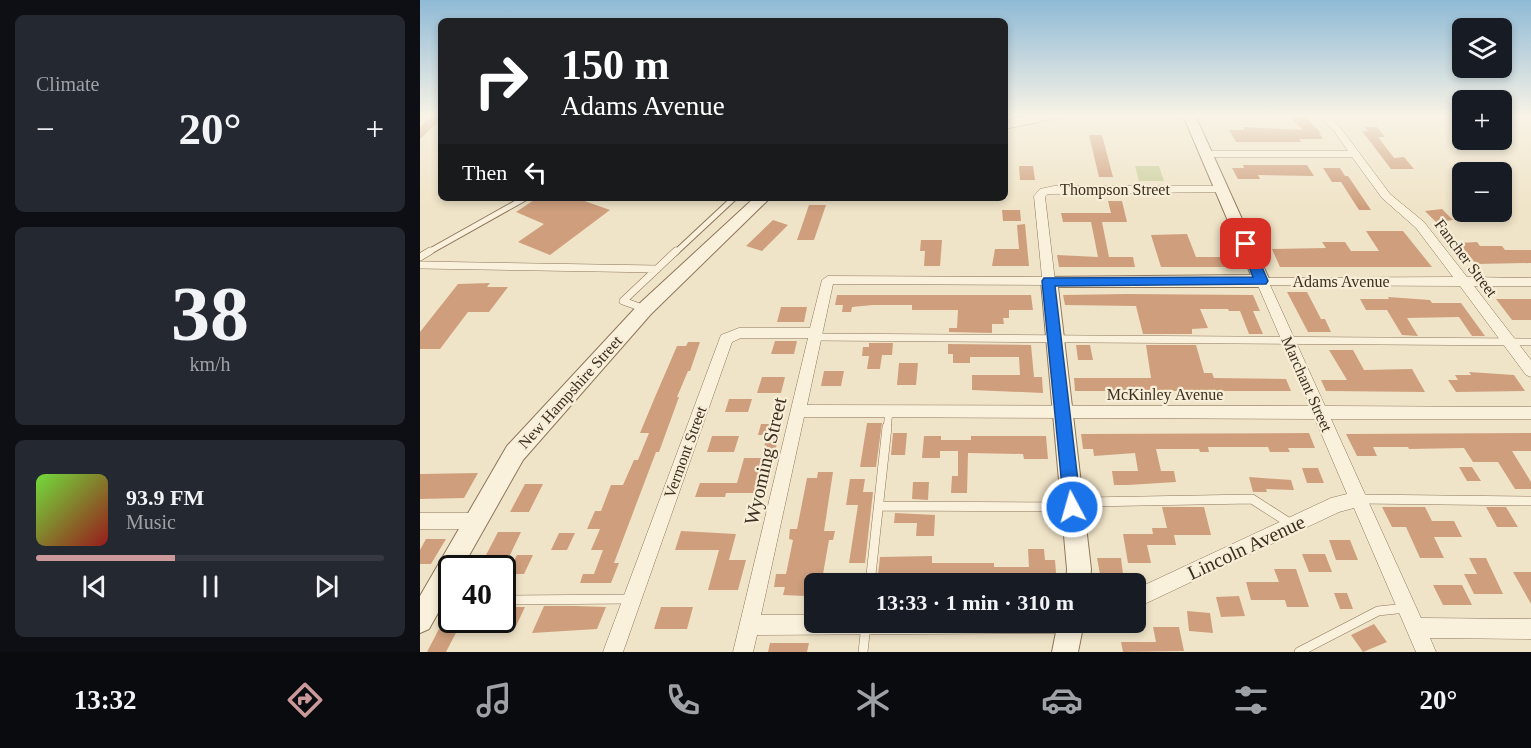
<!DOCTYPE html>
<html lang="en">
<head>
<meta charset="utf-8">
<style>
	body { margin:0; font-family:Georgia,serif; background:#242831; color:#f1f3f6; height:100vh; display:flex; flex-direction:column; font-size:22px; white-space:nowrap }
	* { box-sizing:border-box; margin:0 }
	p { font-size:20px; color:#9ea1a6 }
	.icon { flex:none; width:33px; height:33px; fill:none; stroke:currentColor; stroke-width:2; stroke-linecap:round; stroke-linejoin:round }
	.map { position:relative; flex:1; overflow:hidden }
	.drawer { display:flex; flex-direction:column; gap:15px; padding:15px; background:#0d0f14; width:420px }
	.drawer>* { flex:none }
	.guide { position:absolute; left:18px; top:18px; width:570px; height:183px; border-radius:9px; box-shadow:0 3px 9px #0003; background:#202124; color:#fff; overflow:hidden }
	.tools { position:absolute; left:1032px; top:18px; display:grid; gap:12px }
	.tools a { display:grid; place-items:center; width:60px; height:60px; border-radius:9px; background:#171b24; box-shadow:0 3px 9px #0003; font-size:30px }
	.speed { position:absolute; left:18px; top:555px; display:flex; gap:12px; font-size:30px; font-weight:700; text-align:center }
	.speed>* { display:grid; place-content:center; width:78px; height:78px; border-radius:50%; background:#171b24; box-shadow:0 3px 9px #0003; line-height:1 }
	.speed .limit { border:3px solid #111; border-radius:9px; background:#fff; color:#111 }
	.pin { position:absolute; display:grid; place-items:center; width:51px; height:51px; color:#fff; margin:-26px; border-radius:12px; box-shadow:0 3px 9px #0006 }
	.me { position:absolute; width:66px; margin:-33px; rotate:354deg; stroke-linejoin:round; filter:drop-shadow(0 0 4px #0008) }
	.turn { display:flex; align-items:center; gap:21px; height:126px; padding:0 24px; font-size:27px }
	.turn .icon { width:78px; height:78px; stroke-width:2.5 }
	.turn b { display:block; font-size:42px; line-height:51px }
	.then { display:flex; align-items:center; height:57px; padding:0 24px; background:#0003; gap:12px; font-size:22px }
	.big { font-size:45px; font-weight:700; line-height:1.1 }
	.drawer .tile { flex:1; display:flex; flex-direction:column; justify-content:center; gap:9px; min-width:0; padding:0 21px; border-radius:9px; background:#242831 }
	.drawer .dial { align-items:center; gap:0 }
	.dial b { font-size:78px; line-height:1 }
	.song { display:flex; align-items:center; gap:18px }
	.cover { width:72px; height:72px; border-radius:9px; background:linear-gradient(135deg,hsl(100 70% 55%),hsl(0 70% 35%)) }
	.played { height:6px; border-radius:3px; background:linear-gradient(90deg,#cc999b 40%,#363941 40%) }
	.keys { display:flex; justify-content:space-around; direction:ltr }
	.heat { display:flex; justify-content:space-between; align-items:center; font-size:33px; direction:ltr }
	.trip { position:absolute; left:384px; top:573px; width:342px; height:60px; border-radius:9px; background:#171b24; box-shadow:0 3px 9px #0003; font-weight:700; line-height:60px; text-align:center }
	.tabs { display:flex; height:96px; justify-content:space-around; align-items:center; background:#090b0e; color:#9ea1a6 }
	.tabs .icon { width:42px; height:42px }
	.tabs .active { color:#cc999b }
	.tabs b { font-size:27px; color:#f1f3f6 }
	main { display:flex; flex:1; min-height:0 }
	.map>svg:first-child { display:block }
	.green { fill:#c9cf9b }
	.building { fill:#cf9f7d }
	.lines { fill:none; stroke-linecap:round; stroke-linejoin:round }
	.service-far2-casing { stroke:#8d765c; stroke-width:7 }
	.service-far1-casing { stroke:#8d765c; stroke-width:8 }
	.service-casing { stroke:#8d765c; stroke-width:10 }
	.minor-casing { stroke:#8d765c; stroke-width:1 }
	.tertiary-casing { stroke:#8d765c; stroke-width:2 }
	.secondary-casing { stroke:#6f573f; stroke-width:1 }
	.service-far2 { stroke:#faf1dc; stroke-width:5 }
	.service-far1 { stroke:#faf1dc; stroke-width:7 }
	.service { stroke:#faf1dc; stroke-width:9 }
	.minor { fill:#faf1dc; fill-rule:evenodd }
	.tertiary { fill:#faf1dc; fill-rule:evenodd }
	.secondary { fill:#faf1dc; fill-rule:evenodd }
	.route { fill:#1a73e8; stroke:#114b97; stroke-width:1.5 }
	.labels { text-anchor:middle; dominant-baseline:central; stroke-width:4.5; stroke-linejoin:round; paint-order:stroke }
	.street-label { font-size:16px; fill:#3d2e20; stroke:#f7eed8 }
	.near-street-label { font-size:20px; fill:#3d2e20; stroke:#f7eed8 }
</style>
</head>
<body>
<main>
<section class="drawer">
<div class="tile"><p>Climate</p>
<div class="heat"><a>−</a><b class="big">20°</b><a>+</a></div>
</div>
<div class="tile dial"><b>38</b><p>km/h</p></div>
<div class="tile">
<div class="song"><i class="cover"></i><div><b>93.9 FM</b><p>Music</p></div></div>
<div class="played"></div>
<div class="keys"><svg class="icon" aria-label="previous" viewBox="0 0 24 24"><path d="M18 5L8 12l10 7zM5 5v14"/></svg><svg class="icon" aria-label="pause" viewBox="0 0 24 24"><path d="M8 5v14M16 5v14"/></svg><svg class="icon" aria-label="next" viewBox="0 0 24 24"><path d="M6 5l10 7-10 7zM19 5v14"/></svg></div>
</div>
</section>
<div class="map">
<svg width="1111" height="652" viewBox="0 0 1111 652">
	<rect width="100%" height="100%" fill="#f0e4c8"/>
	<!-- green -->
	<path class="green" d="M715,166H739L744,181H719Z"/>
	<!-- building -->
	<path class="building" d="M12,115H21V119L0,139V127Z
		M884,116L901,133H899L903,139H879L881,142H816L809,130H825L823,127L883,130L870,117Z
		M945,127H957L965,137H958L974,158L984,157L994,169H971L942,131H948Z
		M669,135H682L693,177H679Z
		M823,165H887L894,176L838,175L840,179H818L812,168H824Z
		M599,166H613L615,180H600Z
		M903,168H920L925,176H928L951,210H939L921,182H912Z
		M117,198H156L190,210L130,255L98,242L124,224L96,212Z
		M688,201H702L707,222H682L689,257H713L715,267H639L637,255L678,257L671,222H643L641,213H691Z
		M389,205H406L394,240H377Z
		M1022,209L1033,220L1016,222L1005,211Z
		M582,210H600L601,221H583Z
		M353,220L368,225L342,251L326,246Z
		M605,224L609,266H572L575,249H599L597,225Z
		M946,231H983L1012,267H860L852,249L906,248L902,242H925L931,251H959Z
		M767,234L776,257H801L800,254H816L821,267H741L731,235Z
		M501,240H522L520,266H504L505,251H500Z
		M1057,242L1060,246H1082L1085,250H1111V263L1056,264L1039,243Z
		M70,283L67,287H88L69,312H48L20,349H0V332L38,284Z
		M867,292H887L901,319H905L911,332H888Z
		M707,294L833,295L840,311H833L843,334H829L820,311H809L808,309H780L788,328L772,329V334H723L716,306L645,305L643,295Z
		M417,295H611L613,310H589V318H583L584,324H572V333L529,332V328H537L538,310H492V305H453L432,307L431,312H422L423,305H415Z
		M968,297L1010,300L1012,303H1041L1065,336H1052L1039,317L987,318L998,336L982,335L967,310H946L940,299H969Z
		M1076,299H1111V320H1092Z
		M361,307H387L384,322H357Z
		M355,341H377L374,354H351Z
		M268,342H280L270,371H268L257,397H259L239,452H236L194,563H199L191,583H160L163,574H174L183,550H171L180,529H167L175,511H181L191,485H203L214,460H218L229,433H220L235,397L257,346H266Z
		M449,343H473L472,355H462L460,369H447L449,356H442L443,347H449Z
		M528,344L611,345L614,377H622L623,393L552,390V375H600L599,357H550V363H533V354H528Z
		M656,345H670L673,360H658Z
		M726,345H776L784,373H792L794,378L866,379L871,391H655L654,378H731Z
		M909,350H933L944,370L992,369L1005,392L906,391L901,380H927Z
		M479,363H498L496,385H477Z
		M404,371H424L421,386H401Z
		M1049,372L1094,375L1105,391L1036,392L1028,380H1038L1035,375H1051Z
		M342,377H365L361,393H337Z
		M309,399H332L328,412H305Z
		M447,423H462L456,467H440Z
		M341,424H362L354,455H342L347,435H338Z
		M473,433H487L485,455H471Z
		M889,433L895,448H868L870,452H850L848,447H788L789,452H780L779,449H736L741,471H754L756,482L708,485H694L692,471H718L715,453L674,456L673,449H663L661,434Z
		M1111,433V451H1092L1111,482V489H1095L1078,462H1053L1044,448L989,449L988,447H953L957,456H937L926,434Z
		M292,436H319L314,452H287Z
		M504,436H521V440H551V436H626L628,459H604L603,454L548,453L547,493H531L532,476H538V451H520V458H502Z
		M324,458H346L339,493H306L305,497H275L280,483H317Z
		M1039,467H1052L1061,481H1047Z
		M882,468H898L904,483H887Z
		M398,472H413L404,531H415L413,540H409L403,574H428L427,584H394V593H386L385,596L363,595L365,587H354L356,574H366L373,540L369,539L370,529H377L387,478H397Z
		M58,473L44,498L0,499V474Z
		M829,477L871,480L874,490L846,489L847,492H833Z
		M430,479H445L443,492H453L445,563H429L438,505H426Z
		M493,482H509L508,500L492,499Z
		M105,484H123L109,512H90Z
		M742,507H784L791,535H754L756,545H727L731,563H708L703,534H733L732,528H747Z
		M962,507H1005L1012,521H1034L1042,537H1014L1024,558H1000L986,527H972Z
		M1066,507H1086L1098,527H1077Z
		M475,513L515,515L514,536H496L497,523H474Z
		M261,531L316,534L309,560H326L318,590H288L299,550H255Z
		M78,532H101L90,555H66Z
		M139,533H155L147,550H131Z
		M6,539H26L11,564H0V550Z
		M909,540H930L938,560H916Z
		M608,549H624L625,560H635L637,584H457L460,557L512,556V563H574V567H609Z
		M882,554H905L912,572H889Z
		M97,555H113L104,574H87Z
		M677,558H701L703,574H680Z
		M1049,558H1066L1083,594H1054L1044,574H1057Z
		M854,569H876L889,607H867L865,600H831L826,582H859Z
		M1093,572H1111V604Z
		M1013,585H1042L1052,605H1023Z
		M914,593H927L933,609H920Z
		M819,596L825,616L801,617L796,597Z
		M124,606H155L186,607L177,629L112,633Z
		M90,607H105L96,626H81Z
		M241,607H273L267,629H234Z
		M767,611L790,613L793,633L769,631Z
		M954,624L967,642L943,652L931,635Z
		M21,625H40L26,652H7Z
		M733,627H759L764,651L703,652L701,642H736Z
		M350,643H389L387,652H348Z"/>
	<g class="lines">
		<!-- service-far2 casing -->
		<g class="service-far2-casing">
			<path id="service-far2" d="M7,253L105,198
				M255,253L314,198"/>
		</g>
		<!-- service-far1 casing -->
		<g class="service-far1-casing">
			<path id="service-far1" d="M0,257L10,251
				M0,265L237,269
				M225,309L203,301L256,251
				M395,337L1111,342
				M467,428L469,412"/>
		</g>
		<!-- service casing -->
		<g class="service-casing">
			<path id="service" d="M940,499L1111,501
				M459,506L652,507L667,502L832,499L871,524
				M450,584L467,427
				M82,600L212,599
				M0,601L32,600
				M443,652L446,625
				M879,652L958,611L986,608"/>
		</g>
		<!-- minor casing -->
		<g class="minor-casing">
			<path id="minor" d="M898,115H908L920,127L970,194L1004,222L1047,277L1111,278V286H1054L1111,360V377L1106,375L1040,286L850,285L905,406L1111,407V419H911L1001,618L1111,619V639L1010,638L1016,652H996L934,508L919,512L716,608V589L911,498L927,494L895,419L384,417L341,615H394V622L665,623L662,630L655,633L337,635L333,652H313L388,338H321L312,342L203,652H183L301,335L319,328H390L402,280L408,276L622,277L614,196L620,189L634,186H802L807,189L802,192L628,194L625,197L635,281L629,285L413,284L387,405L890,406L836,281L838,278L1033,277L996,228L962,198L932,157H787L782,154L787,151H928L914,131Z
				M0,513H55L61,515L64,521L61,527L55,529H0Z"/>
		</g>
		<!-- tertiary casing -->
		<g class="tertiary-casing">
			<path id="tertiary" d="M763,115H775L850,281L848,285L842,287H638L671,569L670,584H646L647,569L621,281L623,277L831,275Z
				M334,198H350L231,314L103,460L42,568H32V588L9,629L0,633V596L87,446L219,304Z
				M638,622H664L658,652H632Z"/>
		</g>
		<!-- secondary casing -->
		<g class="secondary-casing">
			<path id="secondary" d="M612,115H641L634,119L585,129V121Z"/>
		</g>
		<!-- service-far2 -->
		<use href="#service-far2" class="service-far2"/>
		<!-- service-far1 -->
		<use href="#service-far1" class="service-far1"/>
		<!-- service -->
		<use href="#service" class="service"/>
		<!-- minor -->
		<use href="#minor" class="minor"/>
		<!-- tertiary -->
		<use href="#tertiary" class="tertiary"/>
		<!-- secondary -->
		<use href="#secondary" class="secondary"/>
	</g>
	<!-- sky -->
	<linearGradient id="sky" x2="0" y2="1"><stop stop-color="#8fbad6"/><stop offset="0.56" stop-color="#f8f3e6"/><stop offset="1" stop-color="#f8f3e6" stop-opacity="0"/></linearGradient>
	<rect width="1111" height="207" fill="url(#sky)"/>
	<!-- route -->
	<path class="route" d="M826,240L832,244L848,281L846,284L635,286L661,507L659,513L652,516L646,513L644,507L622,281L624,278L833,277L820,244Z"/>
	<g class="labels">
		<!-- street labels -->
		<g class="street-label">
			<text x="695" y="189">Thompson Street</text>
			<text transform="translate(1046 258) rotate(53)">Fancher Street</text>
			<text x="921" y="281">Adams Avenue</text>
			<text transform="translate(887 384) rotate(66)">Marchant Street</text>
			<text transform="translate(150 392) rotate(-48)">New Hampshire Street</text>
			<text x="745" y="394">McKinley Avenue</text>
			<text transform="translate(265 452) rotate(-70)">Vermont Street</text>
		</g>
		<!-- near-street labels -->
		<g class="near-street-label">
			<text transform="translate(345 461) rotate(-77)">Wyoming Street</text>
			<text transform="translate(826 547) rotate(-25)">Lincoln Avenue</text>
		</g>
	</g>
</svg>
<div class="tools">
<a><svg class="icon" aria-label="layers" viewBox="0 0 24 24"><path d="M12 4l9 5-9 5-9-5zM3 14l9 5 9-5"/></svg></a>
<a>+</a>
<a>−</a>
</div>
<div class="speed"><div class="limit">40</div></div>
<div class="pin" style="left:826px;top:244px;background:#d93025"><svg class="icon" aria-label="arrive" viewBox="0 0 24 24"><path d="M6 21V4h12l-3 4 3 4H6"/></svg></div>
<svg class="me" style="left:652px;top:507px" viewBox="-20 -20 40 40"><circle r="17" fill="#1a73e8" stroke="#fff" stroke-width="3"/><path d="M0-11L8 9 0 5-8 9z" fill="#fff"/></svg>
<div class="trip">13:33 · 1 min · 310 m</div>
<div class="guide">
<div class="turn"><svg class="icon" aria-label="right" viewBox="0 0 24 24"><path d="M7 20v-9h11M14 6l5 5-5 5"/></svg><div><b>150 m</b>Adams Avenue</div></div>
<div class="then">Then<svg class="icon" aria-label="left" viewBox="0 0 24 24"><path d="M17 20v-9H6M10 6l-5 5 5 5"/></svg></div>
</div>
</div>
</main>
<nav class="tabs">
<b>13:32</b>
<svg class="icon active" aria-label="directions" viewBox="0 0 24 24"><path d="M12 3l9 9-9 9-9-9zM9 14v-3h6M13 9l2 2-2 2"/></svg>
<svg class="icon" aria-label="music" viewBox="0 0 24 24"><path d="M9 18V5l10-2v13"/><circle cx="6" cy="18" r="3"/><circle cx="16" cy="16" r="3"/></svg>
<svg class="icon" aria-label="phone" viewBox="0 0 24 24"><path d="M5 4h4l2 5-3 2q2 4 5 5l2-3 5 2v4C11 20 4 13 5 4z"/></svg>
<svg class="icon" aria-label="climate" viewBox="0 0 24 24"><path d="M12 3v18M4 7l16 10M4 17L20 7"/></svg>
<svg class="icon" aria-label="car" viewBox="0 0 24 24"><path d="M5 17H2v-5l4-1 3-4h7l3 4 3 1v5h-3M9 17h6M6 11h13"/><circle cx="7" cy="17" r="2"/><circle cx="17" cy="17" r="2"/></svg>
<svg class="icon" aria-label="filters" viewBox="0 0 24 24"><path d="M4 7h16M4 17h16"/><circle cx="9" cy="7" r="2"/><circle cx="15" cy="17" r="2"/></svg>
<b>20°</b>
</nav>
</body>
</html>
